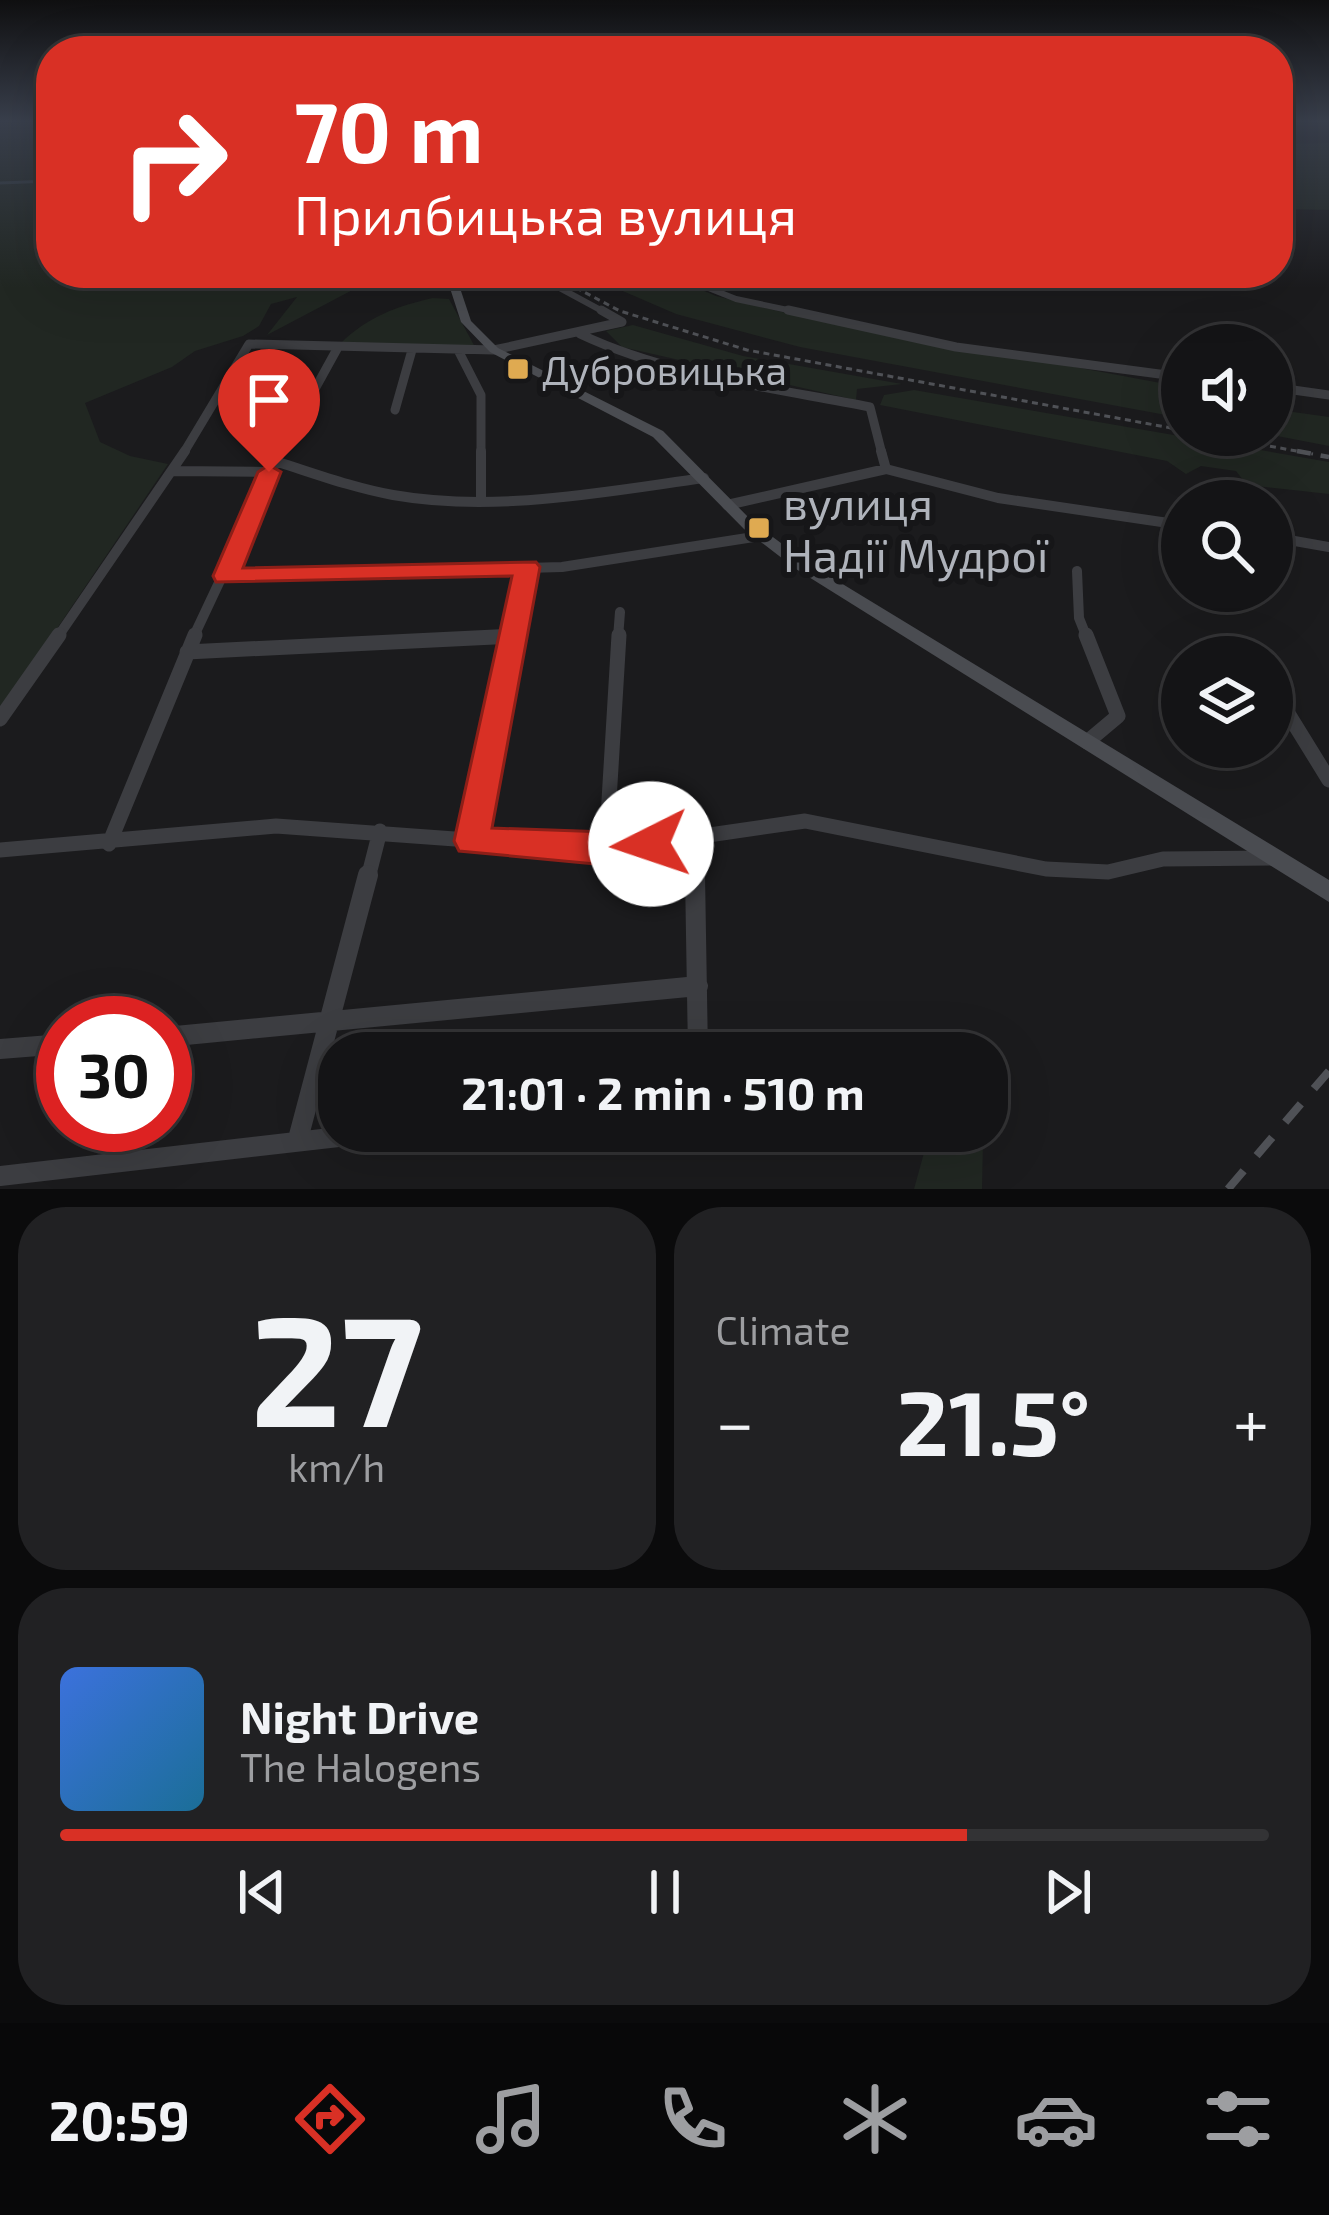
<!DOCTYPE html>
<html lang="en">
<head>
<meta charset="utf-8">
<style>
	body { margin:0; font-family:"Exo 2",sans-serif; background:#212123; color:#f1f3f6; height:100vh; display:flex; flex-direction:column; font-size:45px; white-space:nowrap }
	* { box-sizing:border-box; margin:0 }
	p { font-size:39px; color:#9d9ea1 }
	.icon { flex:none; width:66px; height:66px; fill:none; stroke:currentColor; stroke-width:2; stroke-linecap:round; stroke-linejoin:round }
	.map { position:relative; height:1189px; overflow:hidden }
	.panel { display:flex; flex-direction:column; gap:18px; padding:18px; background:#0b0b0c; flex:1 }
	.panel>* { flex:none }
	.banner { position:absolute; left:36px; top:36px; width:1257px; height:252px; border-radius:48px; box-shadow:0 12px 48px #0002,0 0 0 3px #333335; background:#d93025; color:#fff; overflow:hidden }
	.tools { position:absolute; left:1161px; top:324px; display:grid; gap:24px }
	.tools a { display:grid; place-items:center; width:132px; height:132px; border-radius:50%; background:#141416; box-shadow:0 12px 48px #0002,0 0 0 3px #333335; font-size:60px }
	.speed { position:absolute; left:36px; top:996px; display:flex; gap:24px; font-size:60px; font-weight:700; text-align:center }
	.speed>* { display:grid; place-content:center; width:156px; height:156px; border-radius:50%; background:#141416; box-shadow:0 12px 48px #0002,0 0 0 3px #333335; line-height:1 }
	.speed .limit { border:18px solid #d22; background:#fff; color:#111 }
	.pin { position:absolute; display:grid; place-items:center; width:102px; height:102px; color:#fff; margin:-123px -51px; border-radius:50% 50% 50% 0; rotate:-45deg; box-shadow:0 0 12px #0007 }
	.pin .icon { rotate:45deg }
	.me { position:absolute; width:132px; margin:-66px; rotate:266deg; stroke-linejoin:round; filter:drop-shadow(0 0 9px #0008) }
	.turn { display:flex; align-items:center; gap:42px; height:252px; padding:0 60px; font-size:54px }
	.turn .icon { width:156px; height:156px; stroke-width:2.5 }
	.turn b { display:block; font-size:84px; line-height:102px }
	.big { font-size:90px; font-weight:700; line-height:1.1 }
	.panel .widget { flex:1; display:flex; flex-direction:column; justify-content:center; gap:18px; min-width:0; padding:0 42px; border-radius:48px; background:#212123 }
	.panel .dial { align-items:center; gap:0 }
	.dial b { font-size:156px; line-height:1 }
	.song { display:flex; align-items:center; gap:36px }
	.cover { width:144px; height:144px; border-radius:18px; background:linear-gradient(135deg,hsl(220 70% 55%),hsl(200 70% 35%)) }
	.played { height:12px; border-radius:6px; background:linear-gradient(90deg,#d93025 75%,#333335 75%) }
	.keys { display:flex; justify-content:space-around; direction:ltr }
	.heat { display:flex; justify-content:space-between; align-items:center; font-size:66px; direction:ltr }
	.panel .tiles { flex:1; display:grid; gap:18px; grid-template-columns:1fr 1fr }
	.widget:last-child { grid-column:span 2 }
	.trip { position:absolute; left:318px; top:1032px; width:690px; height:120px; border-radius:48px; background:#141416; box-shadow:0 12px 48px #0002,0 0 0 3px #333335; font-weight:700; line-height:120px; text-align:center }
	.tab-bar { display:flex; height:192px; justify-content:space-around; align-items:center; background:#080809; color:#9d9ea1 }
	.tab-bar .icon { width:84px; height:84px }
	.tab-bar .selected { color:#d93025 }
	.tab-bar b { font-size:54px; color:#f1f3f6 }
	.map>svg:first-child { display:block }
	.green { fill:#212722 }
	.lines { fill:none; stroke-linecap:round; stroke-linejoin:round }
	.stream { stroke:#323a40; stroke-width:3 }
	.street-far4 { stroke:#3c3d41; stroke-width:6 }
	.street-far3 { stroke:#3c3d41; stroke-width:9 }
	.street-far2 { stroke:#3c3d41; stroke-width:10 }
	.street-far1 { stroke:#3c3d41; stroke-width:15 }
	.street { stroke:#3c3d41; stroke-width:20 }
	.secondary { fill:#4a4c51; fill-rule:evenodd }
	.rail-far2 { stroke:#4f5156; stroke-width:3; stroke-dasharray:6 4.5; stroke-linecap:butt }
	.rail-far1 { stroke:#4f5156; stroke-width:4.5; stroke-dasharray:14 10; stroke-linecap:butt }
	.rail { stroke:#4f5156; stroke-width:8; stroke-dasharray:24 20; stroke-linecap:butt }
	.route { fill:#d93025; stroke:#8d1f18; stroke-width:3 }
	.poi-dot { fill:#dfaa51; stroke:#161618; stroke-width:4.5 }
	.labels { text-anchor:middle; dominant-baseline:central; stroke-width:12; stroke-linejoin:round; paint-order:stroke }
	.far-poi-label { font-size:39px; fill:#afb3bb; stroke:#161618; text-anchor:start }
	.poi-label { font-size:45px; fill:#afb3bb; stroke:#161618; text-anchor:start }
</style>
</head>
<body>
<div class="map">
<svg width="1329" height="1189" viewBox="0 0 1329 1189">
	<rect width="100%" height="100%" fill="#1b1b1d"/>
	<!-- green -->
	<path class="green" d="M0,121H51V273H450L440,282L381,275L267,335L297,297L271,304L259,326L243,336L195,351L172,367L85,403L100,442L130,456L168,464L0,713Z
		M1329,143V210L1278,209V144Z
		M581,273H662L716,296L782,312L1182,387V418L800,347L676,314Z
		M433,298L449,299L475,347L340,344C367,317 397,306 433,298Z
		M633,325L743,356L902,384L857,389L856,400L622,347L606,331Z
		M914,390L1329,462V494L1247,485L1236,471L1201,466L1186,474L1167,461L880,405L884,395Z
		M1272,409L1329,417V446L1272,435Z
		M930,1131H962L983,1142L982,1189H914Z"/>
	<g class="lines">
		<!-- stream -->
		<path class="stream" d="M0,183L51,181"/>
		<!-- street-far4 -->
		<path class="street-far4" d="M532,273L606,313
			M671,273L736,299L802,313"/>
		<!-- street-far3 -->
		<path class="street-far3" d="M788,310L956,347L1182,377
			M580,334C669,376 774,388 870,407L882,454
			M459,352L481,395V454
			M1272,387L1329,395
			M395,410L412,350
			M183,454L249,344L494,350L622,322L601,310
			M279,454L337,349"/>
		<!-- street-far2 -->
		<path class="street-far2" d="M481,451V501
			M881,451L886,469
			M278,462C316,474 354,488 393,495C495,513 603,492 704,478
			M173,471L269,472
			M727,505L886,469L998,498L1182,525
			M1272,537L1329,547
			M1077,571L1079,618L1087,638
			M226,576L562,567L760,536
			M57,638L185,451
			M193,638L281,451
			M475,638L513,636
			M513,638L527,567
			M618,638L620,612"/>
		<!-- street-far1 -->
		<path class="street-far1" d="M1086,635L1118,716L1087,742
			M187,652L513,636
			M1279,699L1329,780
			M0,719L59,635
			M695,839L696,878
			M472,841L513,635
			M109,844L195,635
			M0,850L276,826L606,850L805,821L1046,869L1108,872L1163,859L1272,858
			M606,850L619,635
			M368,878L380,831"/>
		<!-- street -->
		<path class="street" d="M695,875L698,1053
			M165,1037L698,986
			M0,1049L63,1044
			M298,1139L368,875
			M0,1176L391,1131"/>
		<!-- secondary -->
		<path class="secondary" d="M456,273H466L459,285L471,321L498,348L663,431L754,523L808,563L1329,880V902L796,569L744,529L653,437L490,352L461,322L449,285Z"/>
		<!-- rail-far2 -->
		<path class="rail-far2" d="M548,273L620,311L747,350L1182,430
			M1208,435L1313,454"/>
		<!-- rail-far1 -->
		<path class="rail-far1" d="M1297,451L1329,457"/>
		<!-- rail -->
		<path class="rail" d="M1228,1189L1329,1071"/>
	</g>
	<!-- sky -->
	<linearGradient id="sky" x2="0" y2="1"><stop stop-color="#0f0f10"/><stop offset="0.42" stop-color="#393f4c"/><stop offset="1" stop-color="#393f4c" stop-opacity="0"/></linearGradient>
	<rect width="1329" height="288" fill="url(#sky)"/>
	<!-- route -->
	<path class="route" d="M269,465L281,472L243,568L536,562L540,567L492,828L664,834L669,844L664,855L606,865L459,851L454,841L512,576L216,582L213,576L258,472Z"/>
	<!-- markers -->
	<g class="poi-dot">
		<rect x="506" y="357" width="24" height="24" rx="6"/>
		<rect x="747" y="516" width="24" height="24" rx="6"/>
	</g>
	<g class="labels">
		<!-- far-poi labels -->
		<g class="far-poi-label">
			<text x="542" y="369">Дубровицька</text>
		</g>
		<!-- poi labels -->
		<g class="poi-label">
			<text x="783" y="502">вулиця<tspan x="783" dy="52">Надії Мудрої</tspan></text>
		</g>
	</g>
</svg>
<div class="tools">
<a><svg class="icon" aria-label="sound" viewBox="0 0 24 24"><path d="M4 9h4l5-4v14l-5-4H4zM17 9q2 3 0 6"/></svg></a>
<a><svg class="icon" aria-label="search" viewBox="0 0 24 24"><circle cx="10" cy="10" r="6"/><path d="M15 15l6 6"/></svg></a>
<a><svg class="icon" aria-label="layers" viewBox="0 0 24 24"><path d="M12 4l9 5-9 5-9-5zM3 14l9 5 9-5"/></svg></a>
</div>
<div class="speed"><div class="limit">30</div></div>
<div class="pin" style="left:269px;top:472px;background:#d93025"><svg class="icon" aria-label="arrive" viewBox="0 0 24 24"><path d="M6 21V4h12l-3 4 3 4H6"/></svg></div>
<svg class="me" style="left:651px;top:844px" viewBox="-20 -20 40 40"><circle r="19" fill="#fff"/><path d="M0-13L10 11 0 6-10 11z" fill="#d93025"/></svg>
<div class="trip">21:01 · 2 min · 510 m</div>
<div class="banner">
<div class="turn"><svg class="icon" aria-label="right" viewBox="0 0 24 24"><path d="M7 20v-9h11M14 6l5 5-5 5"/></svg><div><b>70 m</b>Прилбицька вулиця</div></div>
</div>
</div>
<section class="panel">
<div class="tiles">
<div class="widget dial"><b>27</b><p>km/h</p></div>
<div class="widget"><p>Climate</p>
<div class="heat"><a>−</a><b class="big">21.5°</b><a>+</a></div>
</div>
<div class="widget">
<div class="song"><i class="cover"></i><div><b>Night Drive</b><p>The Halogens</p></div></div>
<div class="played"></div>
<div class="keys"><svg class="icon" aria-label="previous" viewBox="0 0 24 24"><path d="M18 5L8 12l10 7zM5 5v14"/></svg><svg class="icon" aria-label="pause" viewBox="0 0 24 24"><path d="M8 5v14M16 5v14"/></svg><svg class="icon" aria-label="next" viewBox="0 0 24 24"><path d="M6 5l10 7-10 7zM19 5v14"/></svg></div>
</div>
</div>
</section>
<nav class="tab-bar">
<b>20:59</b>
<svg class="icon selected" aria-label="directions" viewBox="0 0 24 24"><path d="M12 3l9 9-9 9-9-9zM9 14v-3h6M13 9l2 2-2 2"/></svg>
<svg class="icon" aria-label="music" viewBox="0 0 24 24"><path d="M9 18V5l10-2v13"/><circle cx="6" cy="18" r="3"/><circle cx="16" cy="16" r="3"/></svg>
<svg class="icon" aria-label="phone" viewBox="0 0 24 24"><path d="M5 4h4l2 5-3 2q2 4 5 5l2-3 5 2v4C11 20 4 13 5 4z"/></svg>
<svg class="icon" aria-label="climate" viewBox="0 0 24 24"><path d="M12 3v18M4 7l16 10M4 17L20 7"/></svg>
<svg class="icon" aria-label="car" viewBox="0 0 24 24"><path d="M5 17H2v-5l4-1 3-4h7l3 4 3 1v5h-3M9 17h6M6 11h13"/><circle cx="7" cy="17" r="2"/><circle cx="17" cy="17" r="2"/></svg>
<svg class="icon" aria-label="filters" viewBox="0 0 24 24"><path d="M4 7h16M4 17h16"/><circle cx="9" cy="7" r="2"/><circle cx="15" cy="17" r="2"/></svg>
</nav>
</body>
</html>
